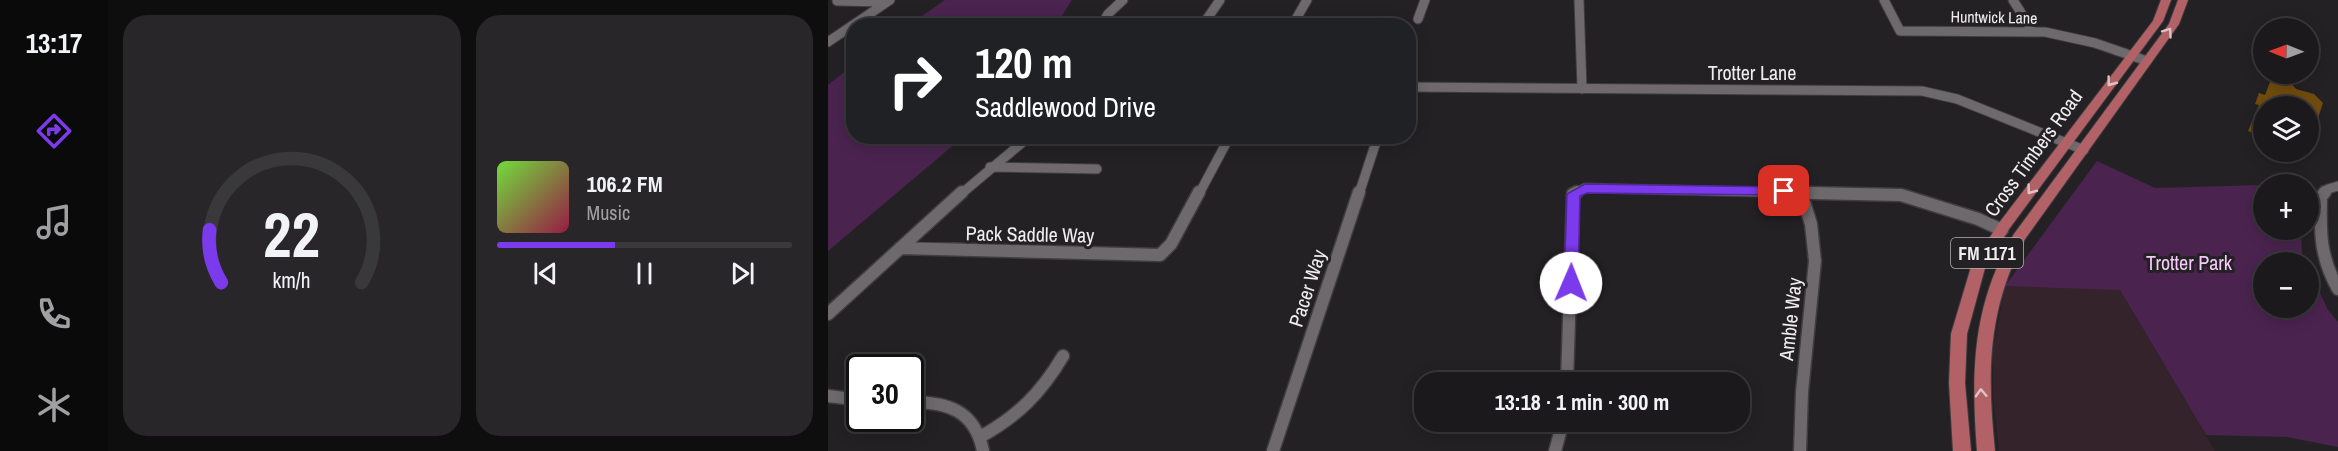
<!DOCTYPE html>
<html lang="en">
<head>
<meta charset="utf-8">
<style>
	body { margin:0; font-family:"Archivo Narrow",sans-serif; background:#282628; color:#f1f3f6; height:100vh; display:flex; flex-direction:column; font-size:22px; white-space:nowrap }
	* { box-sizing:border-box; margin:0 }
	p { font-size:20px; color:#a0a0a3 }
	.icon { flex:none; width:33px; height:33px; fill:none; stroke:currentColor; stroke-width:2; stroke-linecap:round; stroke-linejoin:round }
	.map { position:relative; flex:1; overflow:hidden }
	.drawer { display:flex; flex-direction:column; gap:15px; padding:15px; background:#0f0e0f; width:720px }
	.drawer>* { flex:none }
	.banner { position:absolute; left:18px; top:18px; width:570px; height:126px; border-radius:24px; box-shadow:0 3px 15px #0003,0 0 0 2px #39383a; background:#202124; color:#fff; overflow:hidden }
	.needle { width:39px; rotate:271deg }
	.buttons { position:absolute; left:1425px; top:18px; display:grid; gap:12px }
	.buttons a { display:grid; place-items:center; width:66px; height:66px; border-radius:50%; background:#1b191b; box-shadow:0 3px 15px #0003,0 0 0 2px #39383a; font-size:30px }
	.speed { position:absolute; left:18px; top:354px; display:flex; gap:12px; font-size:30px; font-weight:700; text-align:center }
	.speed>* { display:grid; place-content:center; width:78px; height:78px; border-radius:50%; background:#1b191b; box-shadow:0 3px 15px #0003,0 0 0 2px #39383a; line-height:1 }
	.speed .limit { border:3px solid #111; border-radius:9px; background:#fff; color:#111 }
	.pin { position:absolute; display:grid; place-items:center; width:51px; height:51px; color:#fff; margin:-26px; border-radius:12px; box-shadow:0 3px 9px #0006 }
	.me { position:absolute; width:66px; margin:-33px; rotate:1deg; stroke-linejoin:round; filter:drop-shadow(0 0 4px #0008) }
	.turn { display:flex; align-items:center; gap:21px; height:126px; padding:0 30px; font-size:27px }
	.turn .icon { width:78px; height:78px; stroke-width:2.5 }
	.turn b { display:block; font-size:42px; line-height:51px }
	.drawer .tile { flex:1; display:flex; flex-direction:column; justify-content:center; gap:9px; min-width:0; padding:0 21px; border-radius:24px; background:#282628 }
	.drawer .dial { align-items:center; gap:0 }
	.dial svg { height:156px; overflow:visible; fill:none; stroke:#39383a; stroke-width:7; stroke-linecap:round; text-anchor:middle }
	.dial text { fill:#f1f3f6; stroke:none }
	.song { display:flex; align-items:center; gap:18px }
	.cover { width:72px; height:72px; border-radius:9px; background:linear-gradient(135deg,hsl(100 70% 55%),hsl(340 70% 35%)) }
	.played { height:6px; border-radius:3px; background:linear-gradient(90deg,#7c3aed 40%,#39383a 40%) }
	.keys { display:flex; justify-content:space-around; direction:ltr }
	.drawer .tiles { flex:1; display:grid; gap:15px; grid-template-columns:repeat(2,1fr) }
	.trip { position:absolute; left:586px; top:372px; width:336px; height:60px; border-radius:24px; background:#1b191b; box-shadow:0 3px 15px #0003,0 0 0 2px #39383a; font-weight:700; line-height:60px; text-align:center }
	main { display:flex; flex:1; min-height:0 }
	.dock { display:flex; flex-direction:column; width:108px; justify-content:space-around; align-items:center; background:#0b0a0b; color:#a0a0a3 }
	.dock .icon { width:42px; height:42px }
	.dock .active { color:#7c3aed }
	.dock b { font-size:27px; color:#f1f3f6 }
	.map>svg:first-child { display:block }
	.education { fill:#35232b }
	.green { fill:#4a244f }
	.building { fill:#714c0e }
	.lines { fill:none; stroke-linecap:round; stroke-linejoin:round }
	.minor-far1-casing { stroke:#3f3d3f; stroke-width:11 }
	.minor-casing { stroke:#3f3d3f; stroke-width:15 }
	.major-casing { stroke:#3f3d3f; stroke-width:2 }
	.minor-far1 { stroke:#6d696d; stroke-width:9 }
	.minor { stroke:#6d696d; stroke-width:12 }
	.major { fill:#b26167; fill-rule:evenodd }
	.oneway { stroke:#ddc3c6 }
	.route { fill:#7c3aed; stroke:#51269a; stroke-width:1.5 }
	.labels { text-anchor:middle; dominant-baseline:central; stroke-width:6; stroke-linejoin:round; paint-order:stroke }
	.far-street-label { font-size:16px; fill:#efedef; stroke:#242124 }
	.shield { fill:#242124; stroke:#b2b0b2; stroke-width:1.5 }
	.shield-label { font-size:18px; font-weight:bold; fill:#efedef }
	.street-label { font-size:20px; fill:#efedef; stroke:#242124 }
	.park-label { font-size:20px; fill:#f7c9fb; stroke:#242124 }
</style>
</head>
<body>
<main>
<nav class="dock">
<b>13:17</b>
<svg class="icon active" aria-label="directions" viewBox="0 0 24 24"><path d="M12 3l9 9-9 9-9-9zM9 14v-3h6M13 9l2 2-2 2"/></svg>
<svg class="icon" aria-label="music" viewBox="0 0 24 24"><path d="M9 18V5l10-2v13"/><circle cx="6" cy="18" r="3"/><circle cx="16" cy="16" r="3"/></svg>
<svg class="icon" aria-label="phone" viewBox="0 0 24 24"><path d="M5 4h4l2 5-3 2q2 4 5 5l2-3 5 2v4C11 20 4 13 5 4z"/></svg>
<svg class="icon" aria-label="climate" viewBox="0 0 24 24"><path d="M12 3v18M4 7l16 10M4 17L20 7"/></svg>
</nav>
<section class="drawer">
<div class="tiles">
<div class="tile dial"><svg viewBox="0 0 100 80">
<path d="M14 69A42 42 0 1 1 86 69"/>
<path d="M14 69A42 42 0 0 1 8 42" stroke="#7c3aed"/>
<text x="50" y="56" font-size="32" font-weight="700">22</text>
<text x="50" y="72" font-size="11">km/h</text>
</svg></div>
<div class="tile">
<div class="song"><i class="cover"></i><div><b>106.2 FM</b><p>Music</p></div></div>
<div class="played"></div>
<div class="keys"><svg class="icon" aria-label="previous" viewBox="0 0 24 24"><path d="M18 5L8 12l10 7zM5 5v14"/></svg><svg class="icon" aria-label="pause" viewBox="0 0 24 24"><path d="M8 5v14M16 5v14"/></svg><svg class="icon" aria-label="next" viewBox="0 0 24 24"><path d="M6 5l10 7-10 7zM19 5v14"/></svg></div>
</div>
</div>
</section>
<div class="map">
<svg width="1510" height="451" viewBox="0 0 1510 451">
	<rect width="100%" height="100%" fill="#242124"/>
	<!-- education -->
	<path class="education" d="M1177,286L1290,287L1387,451H1171L1165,392V349Z"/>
	<!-- green -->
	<path class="green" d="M117,0H244L228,25H81Z
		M25,65L26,136L135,137L0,251V85Z
		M1269,161L1327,188L1435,185L1436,230H1473L1474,254L1478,262H1436V308H1480L1481,269L1500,310L1510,322V447L1459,437L1378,435L1292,290L1177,286Z"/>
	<!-- building -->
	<path class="building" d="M1445,74H1455L1468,89L1486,94L1495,103L1490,118L1480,114V106H1436V137L1420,131L1431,105L1427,104L1431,93L1437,95Z"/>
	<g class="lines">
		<!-- minor-far1 casing -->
		<g class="minor-far1-casing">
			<path id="minor-far1" d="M751,0L754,89
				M1056,0L1072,31L1217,32L1267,43L1319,61
				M1185,0L1205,32
				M9,1L59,2
				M590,19L597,0
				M273,26L280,14L295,0
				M374,26L392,0
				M464,26L479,0
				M0,42L62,0
				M580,87L1094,91L1129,99L1256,150
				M162,167L269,169
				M133,194L202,136
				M371,194L402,136
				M531,194L550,136
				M746,194L757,188L1011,194
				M1496,194L1500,189L1510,186"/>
		</g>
		<!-- minor casing -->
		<g class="minor-casing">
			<path id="minor" d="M943,192L1073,195L1150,219L1174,230
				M1497,192L1493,197C1492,233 1492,257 1510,289
				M72,248L332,255L343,244L371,192
				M0,314L134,192
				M739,382L745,194L749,192
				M0,396L32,400
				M82,402C119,402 147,410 155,451
				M152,437C190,416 213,393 235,356
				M445,451L531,192
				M727,451L735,422
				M972,451L974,392L987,261L983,224L973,192"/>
		</g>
		<!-- major casing -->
		<g class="major-casing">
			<path id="major" d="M1333,0H1343L1335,21L1181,229L1157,268L1139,334L1137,383L1143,451H1125L1121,383L1123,334L1143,267L1171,223L1325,21Z
				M1350,0H1360L1351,24L1197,239C1159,310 1159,374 1167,451H1149C1143,371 1144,305 1186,234L1341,24Z"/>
		</g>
		<!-- minor-far1 -->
		<use href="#minor-far1" class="minor-far1"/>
		<!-- minor -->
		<use href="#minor" class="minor"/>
		<!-- major -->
		<use href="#major" class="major"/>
	</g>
	<!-- one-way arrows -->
	<defs><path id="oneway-chevron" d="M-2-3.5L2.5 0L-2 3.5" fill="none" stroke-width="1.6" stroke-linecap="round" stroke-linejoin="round" transform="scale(1.5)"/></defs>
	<g class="oneway">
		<use href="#oneway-chevron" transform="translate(1340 32) rotate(-54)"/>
		<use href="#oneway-chevron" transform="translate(1283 82) rotate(127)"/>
		<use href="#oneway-chevron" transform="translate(1203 190) rotate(127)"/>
		<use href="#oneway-chevron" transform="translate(1153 393) rotate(-92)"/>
	</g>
	<!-- route -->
	<path class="route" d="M757,184L956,187L963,191L956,195L759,193L752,196L750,283L743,289L736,283L739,194Z"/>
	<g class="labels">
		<!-- far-street labels -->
		<g class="far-street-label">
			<text transform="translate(1166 17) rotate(1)">Huntwick Lane</text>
		</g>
		<!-- shield labels -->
		<rect class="shield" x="1123" y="238" width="72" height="30" rx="4.5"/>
		<g class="shield-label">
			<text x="1159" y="253">FM 1171</text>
		</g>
		<!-- street labels -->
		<g class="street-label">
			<text x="924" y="72">Trotter Lane</text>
			<text transform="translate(1205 153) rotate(-54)">Cross Timbers Road</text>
			<text transform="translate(202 234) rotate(1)">Pack Saddle Way</text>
			<text transform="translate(479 288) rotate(-72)">Pacer Way</text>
			<text transform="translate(962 319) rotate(-84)">Amble Way</text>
		</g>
		<!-- park labels -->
		<g class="park-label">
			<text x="1361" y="262">Trotter Park</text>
		</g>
	</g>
</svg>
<div class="buttons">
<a><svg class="needle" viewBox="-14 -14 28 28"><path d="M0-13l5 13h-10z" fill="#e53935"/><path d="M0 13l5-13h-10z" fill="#a0a0a3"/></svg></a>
<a><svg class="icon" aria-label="layers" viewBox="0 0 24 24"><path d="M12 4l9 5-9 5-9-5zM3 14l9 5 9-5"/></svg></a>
<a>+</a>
<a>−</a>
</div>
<div class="speed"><div class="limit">30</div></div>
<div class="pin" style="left:956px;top:191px;background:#d93025"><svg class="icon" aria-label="arrive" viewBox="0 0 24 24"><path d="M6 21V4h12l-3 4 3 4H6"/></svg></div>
<svg class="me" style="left:743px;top:283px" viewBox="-20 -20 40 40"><circle r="19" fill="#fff"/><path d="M0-13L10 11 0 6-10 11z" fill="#7c3aed"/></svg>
<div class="trip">13:18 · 1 min · 300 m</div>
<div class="banner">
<div class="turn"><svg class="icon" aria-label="right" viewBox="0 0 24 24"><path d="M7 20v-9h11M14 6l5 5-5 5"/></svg><div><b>120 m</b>Saddlewood Drive</div></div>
</div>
</div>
</main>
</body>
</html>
